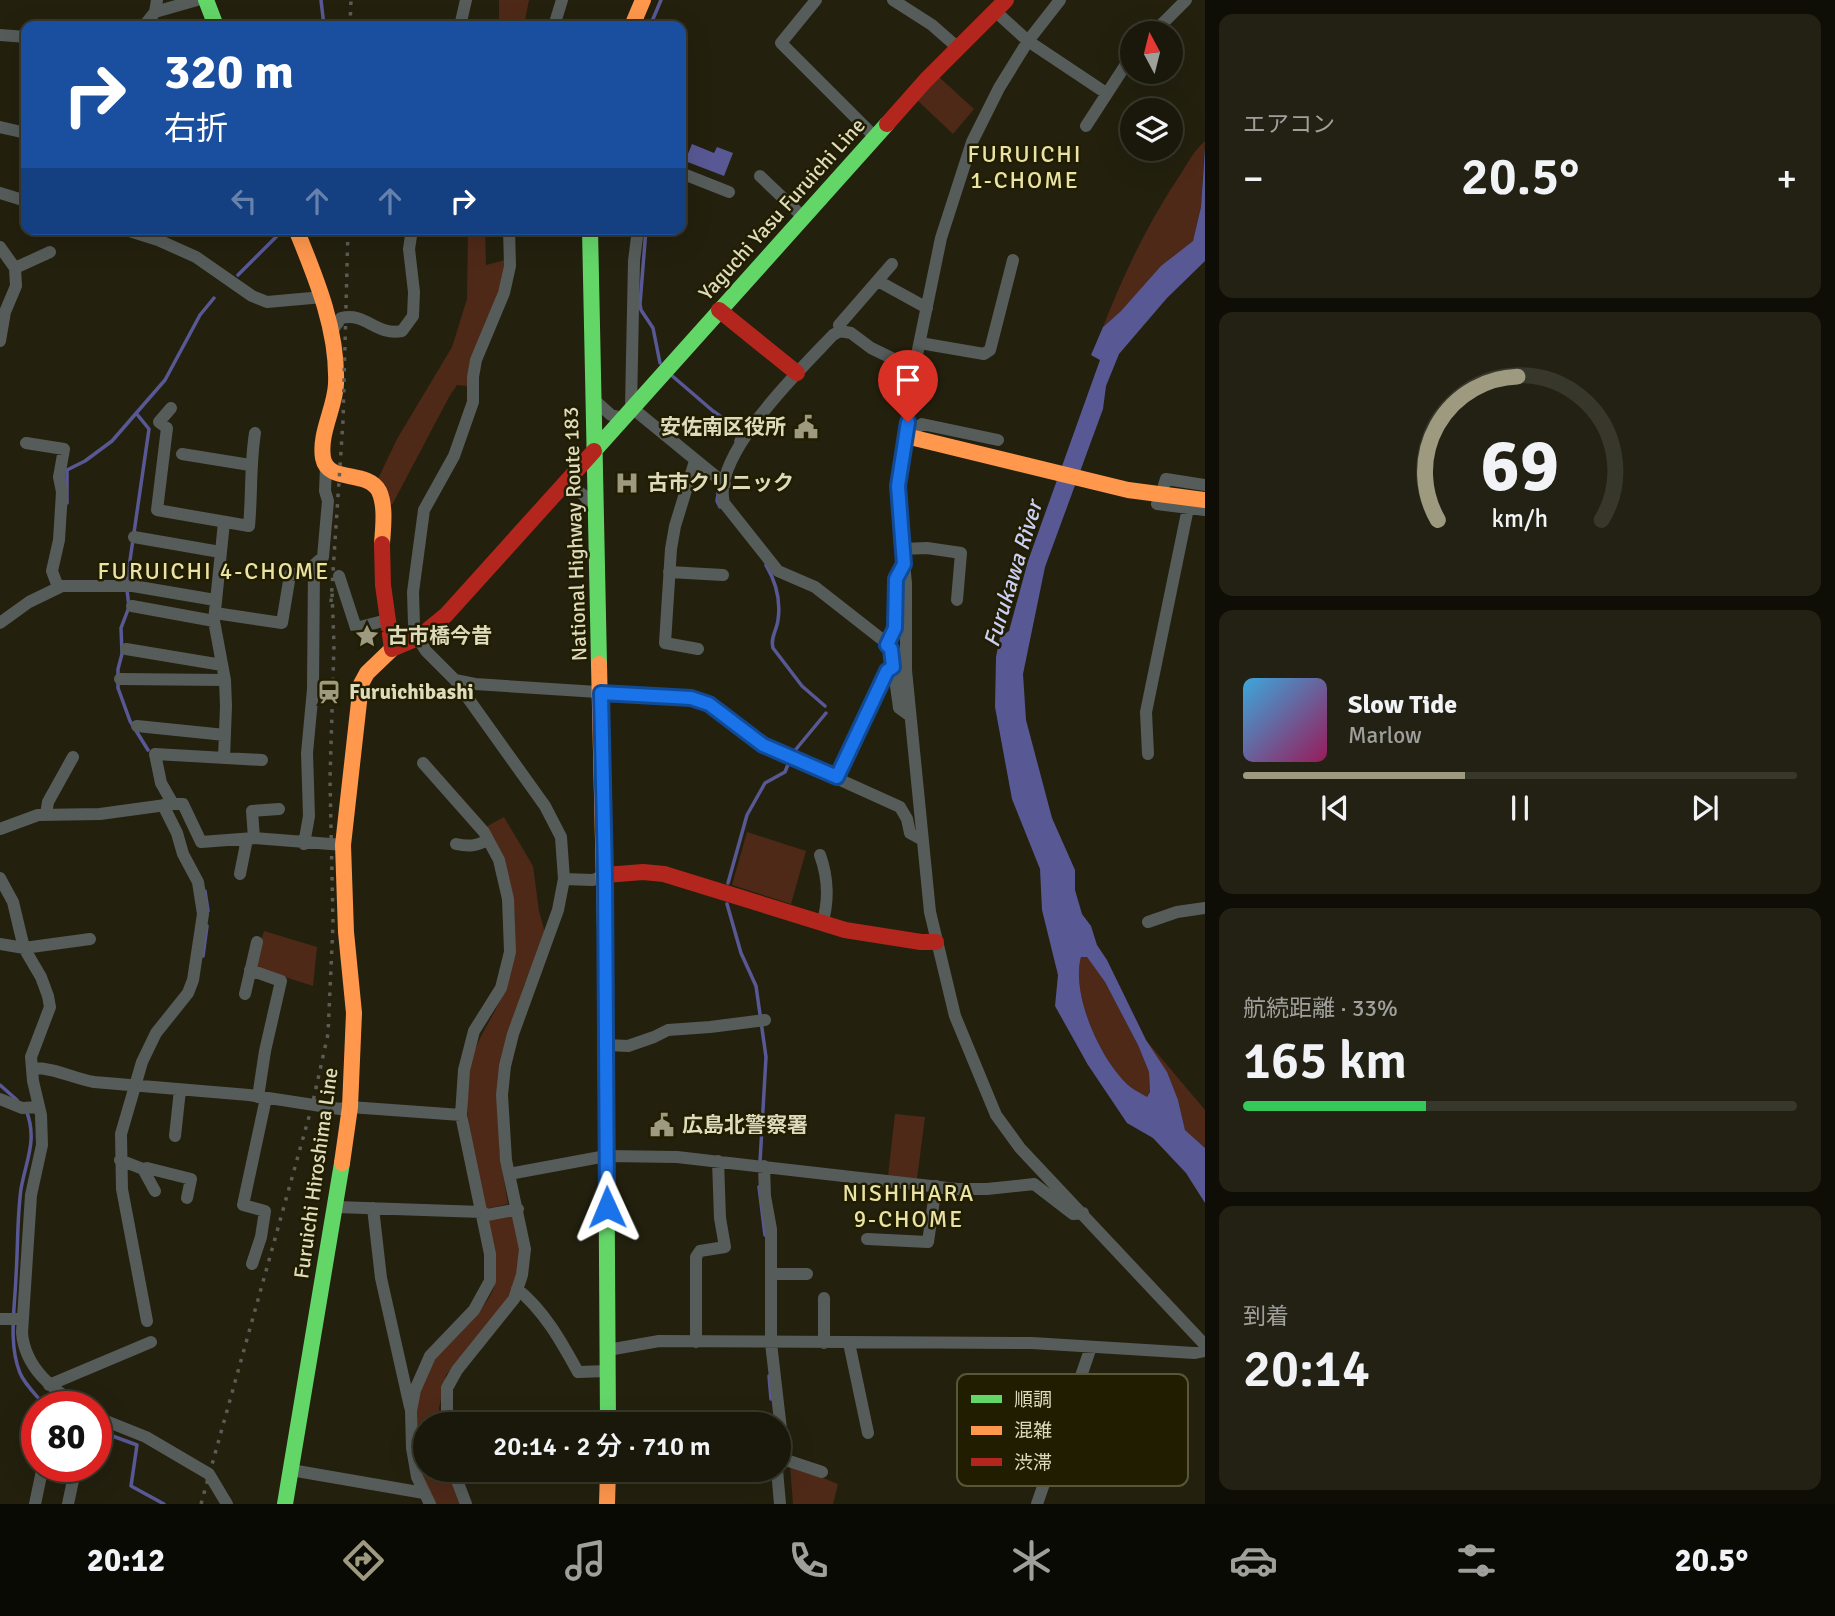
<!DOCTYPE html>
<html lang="ja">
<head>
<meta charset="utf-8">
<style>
	body { margin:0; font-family:Signika,"Noto Sans JP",sans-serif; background:#232113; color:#f1f3f6; height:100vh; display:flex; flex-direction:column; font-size:26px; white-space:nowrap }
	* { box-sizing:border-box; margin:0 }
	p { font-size:23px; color:#9fa09c }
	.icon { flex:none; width:38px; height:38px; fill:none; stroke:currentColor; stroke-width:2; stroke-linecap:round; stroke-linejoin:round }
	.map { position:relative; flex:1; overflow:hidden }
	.sheet { display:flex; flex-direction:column; gap:14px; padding:14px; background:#0e0d06; width:630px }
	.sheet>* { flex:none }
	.guide { position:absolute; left:21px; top:21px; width:665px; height:214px; border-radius:14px; box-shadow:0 7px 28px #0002,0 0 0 2px #38372b; background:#1a4fa0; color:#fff; overflow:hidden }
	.needle { width:46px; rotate:353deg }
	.fabs { position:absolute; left:1120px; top:21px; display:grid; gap:14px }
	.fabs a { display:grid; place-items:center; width:63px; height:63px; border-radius:50%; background:#1a180a; box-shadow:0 7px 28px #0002,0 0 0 2px #38372b; font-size:35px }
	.speed { position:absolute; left:21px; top:1391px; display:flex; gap:14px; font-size:35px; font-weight:700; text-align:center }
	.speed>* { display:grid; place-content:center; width:91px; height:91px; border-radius:50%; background:#1a180a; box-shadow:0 7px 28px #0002,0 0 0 2px #38372b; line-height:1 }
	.speed .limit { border:10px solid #d22; background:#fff; color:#111 }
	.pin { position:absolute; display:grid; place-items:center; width:60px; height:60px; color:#fff; margin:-72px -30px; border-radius:50% 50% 50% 0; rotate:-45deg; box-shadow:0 0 7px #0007 }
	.pin .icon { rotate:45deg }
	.me { position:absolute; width:77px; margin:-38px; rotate:359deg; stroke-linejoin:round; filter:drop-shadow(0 0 5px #0008) }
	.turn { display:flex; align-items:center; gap:24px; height:147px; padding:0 28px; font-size:32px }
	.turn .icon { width:91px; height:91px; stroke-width:2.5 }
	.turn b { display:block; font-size:49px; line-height:60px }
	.lanes { display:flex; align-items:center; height:66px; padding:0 28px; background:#0003; justify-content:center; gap:35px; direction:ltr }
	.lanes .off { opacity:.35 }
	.big { font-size:52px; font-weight:600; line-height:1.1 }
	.sheet .card { flex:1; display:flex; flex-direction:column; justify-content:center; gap:10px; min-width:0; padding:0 24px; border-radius:14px; background:#232113 }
	.sheet .dial { align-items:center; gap:0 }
	.dial svg { height:182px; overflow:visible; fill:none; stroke:#38372b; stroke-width:7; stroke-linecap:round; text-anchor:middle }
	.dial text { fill:#f1f3f6; stroke:none }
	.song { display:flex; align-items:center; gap:21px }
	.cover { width:84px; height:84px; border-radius:10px; background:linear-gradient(135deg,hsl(200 70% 55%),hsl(330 70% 35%)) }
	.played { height:7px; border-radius:4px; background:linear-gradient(90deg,#9d9a7f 40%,#38372b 40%) }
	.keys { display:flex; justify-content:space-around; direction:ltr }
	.heat { display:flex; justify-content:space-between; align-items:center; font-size:38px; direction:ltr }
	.charge { height:10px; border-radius:5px; background:linear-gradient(90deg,#34c759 33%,#38372b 0) }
	.trip { position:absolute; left:413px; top:1412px; width:378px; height:70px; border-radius:35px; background:#1a180a; box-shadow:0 7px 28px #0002,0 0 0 2px #38372b; font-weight:600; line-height:70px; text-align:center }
	.tab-bar { display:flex; height:112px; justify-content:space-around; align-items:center; background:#0a0a04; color:#9fa09c }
	.tab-bar .icon { width:49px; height:49px }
	.tab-bar .current { color:#9d9a7f }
	.tab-bar b { font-size:32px; color:#f1f3f6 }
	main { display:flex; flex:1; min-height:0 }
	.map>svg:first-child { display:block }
	.green { fill:#4e2918 }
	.water { fill:#585894; fill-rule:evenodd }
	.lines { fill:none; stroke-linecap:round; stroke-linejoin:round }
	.stream { stroke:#585894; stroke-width:3.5 }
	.street { stroke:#565c5a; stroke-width:12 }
	.fast { stroke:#63d668; stroke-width:16 }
	.slow { stroke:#ff974d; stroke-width:16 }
	.jam { stroke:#b3261e; stroke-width:16 }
	.rail { stroke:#5a5c55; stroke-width:3.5; stroke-dasharray:3.5 7; stroke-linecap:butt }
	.route-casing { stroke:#114b97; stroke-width:18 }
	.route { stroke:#1a73e8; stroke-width:12 }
	.labels { text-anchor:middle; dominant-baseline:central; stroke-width:5; stroke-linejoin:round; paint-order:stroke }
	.street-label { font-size:21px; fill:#dedbbc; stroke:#211d00 }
	.poi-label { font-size:21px; font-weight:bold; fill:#dedbbc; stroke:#211d00; text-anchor:start }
	.neighbourhood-label { font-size:23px; letter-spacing:2px; fill:#ebe3a4; stroke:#211d00 }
	.water-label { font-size:23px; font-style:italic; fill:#cbcef5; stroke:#211d00 }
	.key { fill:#211d00; stroke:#5a5638; stroke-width:2 }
	.key-label { font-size:19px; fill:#dedbbc }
</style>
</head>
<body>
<main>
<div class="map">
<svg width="1205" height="1504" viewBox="0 0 1205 1504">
	<rect width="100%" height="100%" fill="#23200e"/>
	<!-- green -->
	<path class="green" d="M499,0H529L524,26H499Z
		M939,77L974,109L953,134L917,100Z
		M1205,141L1201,207L1193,241L1162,266L1121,311L1103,327C1124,273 1149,221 1182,172C1189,161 1195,149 1205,141Z
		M468,229H485L486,265L505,260L499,290L467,386L457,385L449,397L392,505L377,481L397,439L452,347L467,299Z
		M504,817L533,866L539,911L545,933L523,988L500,1066L499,1149L508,1204L485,1209C476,1163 462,1117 469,1070C474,1040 496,1015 506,987C520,952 517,894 503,860C499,849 490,838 484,828Z
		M747,832L806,851L791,904L732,885Z
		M264,931L317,947L313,986L254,967Z
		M1081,957H1087L1105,982L1138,1045L1149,1072L1150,1092L1146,1098C1139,1092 1130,1088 1124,1081C1099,1055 1071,993 1081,957Z
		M1146,1040L1205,1110V1148L1185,1130L1178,1100Z
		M895,1114L925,1117L917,1179L888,1176Z
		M514,1214L522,1251L518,1277L507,1300L446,1375L439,1408L441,1424H425V1470H447L461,1504H435C407,1458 408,1388 444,1347C460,1328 483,1313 493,1290C501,1274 490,1237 488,1220Z
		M790,1465L838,1484L833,1504H793Z"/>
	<!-- water -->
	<path class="water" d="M692,144L714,153L717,147L733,153L724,176L685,161Z
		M1205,147V261L1167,298L1119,354L1106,386L1103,409L1045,567L1023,674L1026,720L1052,818L1075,870V890L1082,914L1091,926L1097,945L1107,960L1146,1040L1167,1072L1178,1100L1185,1130L1205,1148V1203L1186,1173L1153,1138L1127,1123L1088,1065L1055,1006L1058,975L1042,910L1040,869L1012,799L995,707L996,657L1000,637L1009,631L1028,561L1100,360L1091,355L1103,327L1121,311L1161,266L1193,241L1201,207ZM1081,957H1087L1105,982L1138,1045L1149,1072L1150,1092L1147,1097C1140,1093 1130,1088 1125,1082C1099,1056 1071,993 1081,957Z"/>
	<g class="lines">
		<!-- stream -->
		<path class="stream" d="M321,0L324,26
			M650,26L661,0
			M646,229L640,304L641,310L653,328L660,363
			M238,275L284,229
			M670,374L713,411L735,427L739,432L736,441
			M719,487L717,501L720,507
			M67,503V470L85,461L112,441L165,380L200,315L214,298
			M766,565C776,582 781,600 778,620C777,630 770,637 773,648L802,686L825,706
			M127,581L149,429L136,413
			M127,590L129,607L121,628L122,654L118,669V688L130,721L148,750
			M792,754L826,713
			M728,883L747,815L765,783L785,772L789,762
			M205,891L208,911
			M727,904L741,953L756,986L766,1057L760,1162
			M203,956L207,926
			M0,1085L17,1100
			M26,1110C38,1140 26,1160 21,1189C17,1218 18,1247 16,1276C15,1307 8,1343 20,1373C25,1385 38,1397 46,1407
			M759,1187L765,1235
			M769,1376L771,1399
			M96,1430L137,1445L131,1486L164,1504
			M779,1446L780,1458"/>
		<!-- street -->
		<path class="street" d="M816,0L781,43L875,137
			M893,0L932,25L957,47
			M1060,0L1028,41L999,88L972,142L941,238L914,369L899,472L898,501L906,583V670L930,912L955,1016L996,1115L1020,1148L1205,1345
			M995,11L1028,41L1106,93
			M155,12L197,0
			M144,26L155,12L157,0
			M460,26L466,0
			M554,26L562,0
			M1153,33L1186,0
			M0,35L26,37
			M1086,126L1132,55
			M0,127L26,133
			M681,173L729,192
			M760,176L803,217
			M0,193L26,201
			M123,229L158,240L196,257L252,296L267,302L323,297
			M638,229L634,261L631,407L725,484
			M0,247L15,268L16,286L5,312L0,341
			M15,268L50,252
			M878,281L927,308
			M332,331L341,318C367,312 375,336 402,331L413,316L414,292L409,249L412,229
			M840,331L839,325L892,264
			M920,343L984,354L990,350L1013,260
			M592,398L611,415L623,418
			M171,408L159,422L167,428L157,510L249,526C252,495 250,464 255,433
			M906,436L922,424L998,440
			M26,443L64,449L59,477L62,492L59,540L52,571L58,587
			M182,454L250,465
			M695,461L675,526L671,549L665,643L698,649
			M1164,485L1166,479L1205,485
			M560,488C576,488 586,493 592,508
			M1159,500L1157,504L1205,510
			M134,537L220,552
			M902,549L927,548L961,553L957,600
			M669,572L723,575
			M339,576L356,628L387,620
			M132,606L214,621
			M215,613L282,623L290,575L306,572L323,557L328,501L325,491L326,467
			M0,623L29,602L62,586H133L215,600
			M887,645C901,625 891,601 896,579C897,574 901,568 903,564
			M126,649L222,665
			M120,679L225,680
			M455,680L475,684L691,698L709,704L763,745L900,807L907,819L910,833L921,839
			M910,716L899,708L891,649L884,641L815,587L778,571L724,503C711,455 802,368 833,335L840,331L851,333L871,348L914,369
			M137,726L225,735
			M1148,754L1146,712L1188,508
			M224,758L226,706L225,680L214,621L224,522
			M423,763L484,832L499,860L508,899L510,952L501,988L474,1031L464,1070L461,1115L490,1254V1281L474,1310L430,1356L415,1390L411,1411L412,1448L417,1477L430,1504
			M837,777L887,672L893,667
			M173,804H183L201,842L254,838L343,845
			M46,814L48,802L73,757
			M0,829L38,815L100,814L173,804L161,783L155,754L262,760
			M254,838L252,811L279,809
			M304,844L309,816L307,753L313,689L314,567
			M456,844C469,847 476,846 488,840
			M820,855C828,877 829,902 822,924
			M240,874L247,839
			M0,878L13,902L24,948L41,977L48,996L50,1007L31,1057L33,1081L41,1115L42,1145L31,1195L22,1333C25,1368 53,1390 81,1407
			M564,879L593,880L605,875
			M1148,922L1177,912L1205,908
			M0,944L24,948L90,939
			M250,970L281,981L265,1051L258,1097
			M245,994L257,942
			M607,1045L628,1046L654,1037L668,1030L710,1027L765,1020
			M32,1068C57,1068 71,1078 94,1082L249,1095L340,1109L350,1107L461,1115
			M0,1099L22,1108L39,1107
			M175,1136L180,1090
			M120,1160L143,1169L147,1168L191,1179L187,1198
			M764,1166L765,1196L771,1229V1343L782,1438
			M143,1169L155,1191
			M509,1174L606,1156L677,1157L957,1189H987L1034,1184L1073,1214L1083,1213
			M336,1207L482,1212L487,1215L518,1209
			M373,1208L381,1278L410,1407
			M867,1239L928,1242L936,1186
			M252,1264L261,1237L265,1211L243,1205L266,1098
			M772,1274H807
			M517,1289C544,1310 562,1343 578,1372L608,1371
			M0,1319H23
			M147,1321L122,1189L121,1134L142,1062L156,1033L188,993L193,980L203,914L198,882L183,854L177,833L163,805
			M696,1342V1257L700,1251L725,1247L720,1218L718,1161
			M824,1343V1298
			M849,1343L868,1433
			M608,1350L659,1341L1032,1343L1194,1353L1205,1351
			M49,1385L151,1342
			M96,1417L146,1437L209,1474L227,1504
			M447,1424V1388L457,1370L514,1299L522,1275L525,1249L506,1160L502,1095L505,1066L513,1034L558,910L564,879L561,837L545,806L455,680L426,651L418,638L414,625L413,592L424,510L454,456L473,402V377L476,360L504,293L510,266L509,229
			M779,1462L786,1460L822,1472
			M291,1470L424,1493
			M453,1470L466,1504
			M777,1470L780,1504
			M455,1478L529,1470
			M35,1504L43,1466
			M68,1504L76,1466
			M1037,1504L1091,1347"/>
		<!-- fast -->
		<path class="fast" d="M206,0L216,26
			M590,229L599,664
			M594,451L887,124
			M605,929L608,1424
			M285,1504L342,1163"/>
		<!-- slow -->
		<path class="slow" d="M632,26L643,0
			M296,229C316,278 338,330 336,384C335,408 319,433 323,458C328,484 367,469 379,491C386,506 383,528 382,544
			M906,436L1128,490L1205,500
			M599,664L605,929
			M342,1163L350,1107L354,1013L346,932L343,845L361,684L367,673L392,649
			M607,1504L608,1470"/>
		<!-- jam -->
		<path class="jam" d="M887,124L926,80L1006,0
			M719,310L797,373
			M382,544L383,585L392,649L418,638L446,615L594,451
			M605,875L643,872L664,874L845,930L921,942H936"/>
		<!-- rail -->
		<path class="rail" d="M350,26L351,0
			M331,602L343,421L348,229
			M201,1504L312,1106L328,1034L333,924L330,779L334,645L332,592"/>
	</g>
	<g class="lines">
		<!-- route casing -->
		<g class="route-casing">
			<path id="route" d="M607,1207L605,875L601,693L691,698L709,704L763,745L837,777L887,671L893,667L891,649L887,645L895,628L896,579L904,564L898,486L908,422"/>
		</g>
		<!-- route -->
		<use href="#route" class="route"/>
	</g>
	<!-- icons -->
	<defs>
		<g id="civic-bare" transform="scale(1.89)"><path d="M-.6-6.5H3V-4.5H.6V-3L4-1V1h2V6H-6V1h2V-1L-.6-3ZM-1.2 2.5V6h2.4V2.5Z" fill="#9d9a7f" stroke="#211d00" stroke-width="2.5" paint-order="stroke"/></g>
		<g id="hospital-bare" transform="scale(1.89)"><path d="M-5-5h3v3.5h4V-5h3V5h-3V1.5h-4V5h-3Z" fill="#9d9a7f" stroke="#211d00" stroke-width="2.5" paint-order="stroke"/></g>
		<g id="sight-bare" transform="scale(1.89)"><path d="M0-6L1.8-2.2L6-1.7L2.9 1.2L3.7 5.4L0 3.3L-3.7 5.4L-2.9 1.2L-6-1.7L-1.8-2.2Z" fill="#9d9a7f" stroke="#211d00" stroke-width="2.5" paint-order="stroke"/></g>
		<g id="station-bare" transform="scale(1.89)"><path d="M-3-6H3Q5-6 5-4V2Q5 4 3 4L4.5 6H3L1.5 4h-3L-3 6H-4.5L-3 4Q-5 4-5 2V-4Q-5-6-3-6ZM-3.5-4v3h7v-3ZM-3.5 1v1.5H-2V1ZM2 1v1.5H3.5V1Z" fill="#9d9a7f" stroke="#211d00" stroke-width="2.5" paint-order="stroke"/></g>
	</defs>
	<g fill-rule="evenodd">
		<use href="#civic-bare" x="806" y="427"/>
		<use href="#hospital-bare" x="627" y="483"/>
		<use href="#sight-bare" x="367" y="636"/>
		<use href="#station-bare" x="329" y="692"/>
		<use href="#civic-bare" x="662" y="1125"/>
	</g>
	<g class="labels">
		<!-- street labels -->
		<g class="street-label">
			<text transform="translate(782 209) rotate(-48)">Yaguchi Yasu Furuichi Line</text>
			<text transform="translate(575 534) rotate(-92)">National Highway Route 183</text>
			<text transform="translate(316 1173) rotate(-82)">Furuichi Hiroshima Line</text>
		</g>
		<!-- poi labels -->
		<g class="poi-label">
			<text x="786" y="427" text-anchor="end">安佐南区役所</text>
			<text x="647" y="483">古市クリニック</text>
			<text x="387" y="636">古市橋今昔</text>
			<text x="349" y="692">Furuichibashi</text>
			<text x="682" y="1125">広島北警察署</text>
		</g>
		<!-- neighbourhood labels -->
		<g class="neighbourhood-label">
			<text x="1025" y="154">FURUICHI<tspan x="1025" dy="26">1-CHOME</tspan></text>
			<text x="214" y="571">FURUICHI 4-CHOME</text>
			<text x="909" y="1193">NISHIHARA<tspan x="909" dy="26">9-CHOME</tspan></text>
		</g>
		<!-- water labels -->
		<g class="water-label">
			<text transform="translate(1013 574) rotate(-73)">Furukawa River</text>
		</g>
	</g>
	<!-- legend -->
	<rect x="957" y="1374" width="231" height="112" rx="10" class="key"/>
	<rect x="971" y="1395" width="31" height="8" fill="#63d668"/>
	<rect x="971" y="1426" width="31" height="9" fill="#ff974d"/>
	<rect x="971" y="1458" width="31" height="8" fill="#b3261e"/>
	<g class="key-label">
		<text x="1014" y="1406">順調</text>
		<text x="1014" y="1437">混雑</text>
		<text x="1014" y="1469">渋滞</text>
	</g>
</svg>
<div class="fabs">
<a><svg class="needle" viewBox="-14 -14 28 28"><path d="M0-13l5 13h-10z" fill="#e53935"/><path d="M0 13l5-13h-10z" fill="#9fa09c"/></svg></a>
<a><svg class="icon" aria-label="layers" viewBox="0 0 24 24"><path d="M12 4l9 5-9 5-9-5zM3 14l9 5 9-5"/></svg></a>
</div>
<div class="speed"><div class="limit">80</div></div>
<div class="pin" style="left:908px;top:422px;background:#d93025"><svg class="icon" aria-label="arrive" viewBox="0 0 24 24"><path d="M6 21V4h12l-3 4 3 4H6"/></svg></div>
<svg class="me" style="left:607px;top:1207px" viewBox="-20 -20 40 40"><path d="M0-17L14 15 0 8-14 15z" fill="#1a73e8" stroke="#fff" stroke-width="4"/></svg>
<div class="trip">20:14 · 2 分 · 710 m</div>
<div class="guide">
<div class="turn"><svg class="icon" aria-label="right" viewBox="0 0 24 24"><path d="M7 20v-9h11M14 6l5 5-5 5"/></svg><div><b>320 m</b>右折</div></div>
<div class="lanes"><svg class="icon off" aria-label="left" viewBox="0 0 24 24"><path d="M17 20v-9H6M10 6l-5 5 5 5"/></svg><svg class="icon off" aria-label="ahead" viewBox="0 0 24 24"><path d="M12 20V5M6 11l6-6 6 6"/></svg><svg class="icon off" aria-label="ahead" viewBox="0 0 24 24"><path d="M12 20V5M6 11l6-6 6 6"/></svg><svg class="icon" aria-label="right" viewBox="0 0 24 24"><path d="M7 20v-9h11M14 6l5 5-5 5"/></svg></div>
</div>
</div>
<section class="sheet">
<div class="card"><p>エアコン</p>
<div class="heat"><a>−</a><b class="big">20.5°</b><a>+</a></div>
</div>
<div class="card dial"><svg viewBox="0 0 100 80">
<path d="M14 69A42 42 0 1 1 86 69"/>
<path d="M14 69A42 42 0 0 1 49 6" stroke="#9d9a7f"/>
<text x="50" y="56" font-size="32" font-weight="700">69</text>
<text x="50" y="72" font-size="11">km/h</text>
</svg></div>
<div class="card">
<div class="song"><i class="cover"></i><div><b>Slow Tide</b><p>Marlow</p></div></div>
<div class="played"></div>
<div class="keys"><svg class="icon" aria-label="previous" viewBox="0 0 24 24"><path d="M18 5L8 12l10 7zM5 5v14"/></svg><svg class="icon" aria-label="pause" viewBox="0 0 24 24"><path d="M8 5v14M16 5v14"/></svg><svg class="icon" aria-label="next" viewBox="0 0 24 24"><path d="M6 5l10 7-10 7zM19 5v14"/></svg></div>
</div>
<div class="card"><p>航続距離 · 33%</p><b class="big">165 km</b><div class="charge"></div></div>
<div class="card"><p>到着</p><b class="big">20:14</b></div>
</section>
</main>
<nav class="tab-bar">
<b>20:12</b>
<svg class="icon current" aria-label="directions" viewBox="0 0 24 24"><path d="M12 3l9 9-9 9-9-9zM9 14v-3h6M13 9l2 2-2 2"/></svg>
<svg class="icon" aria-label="music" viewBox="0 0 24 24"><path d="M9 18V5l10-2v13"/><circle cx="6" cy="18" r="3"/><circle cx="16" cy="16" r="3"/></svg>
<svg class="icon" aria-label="phone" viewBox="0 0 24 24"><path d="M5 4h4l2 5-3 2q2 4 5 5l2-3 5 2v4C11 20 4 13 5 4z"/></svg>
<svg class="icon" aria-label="climate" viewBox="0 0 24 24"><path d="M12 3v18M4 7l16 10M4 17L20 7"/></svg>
<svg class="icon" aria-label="car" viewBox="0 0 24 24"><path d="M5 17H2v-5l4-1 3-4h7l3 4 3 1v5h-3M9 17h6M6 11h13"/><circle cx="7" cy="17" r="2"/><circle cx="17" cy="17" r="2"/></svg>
<svg class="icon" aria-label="filters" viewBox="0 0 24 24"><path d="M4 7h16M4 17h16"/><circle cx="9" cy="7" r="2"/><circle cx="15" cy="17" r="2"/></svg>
<b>20.5°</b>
</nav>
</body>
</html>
